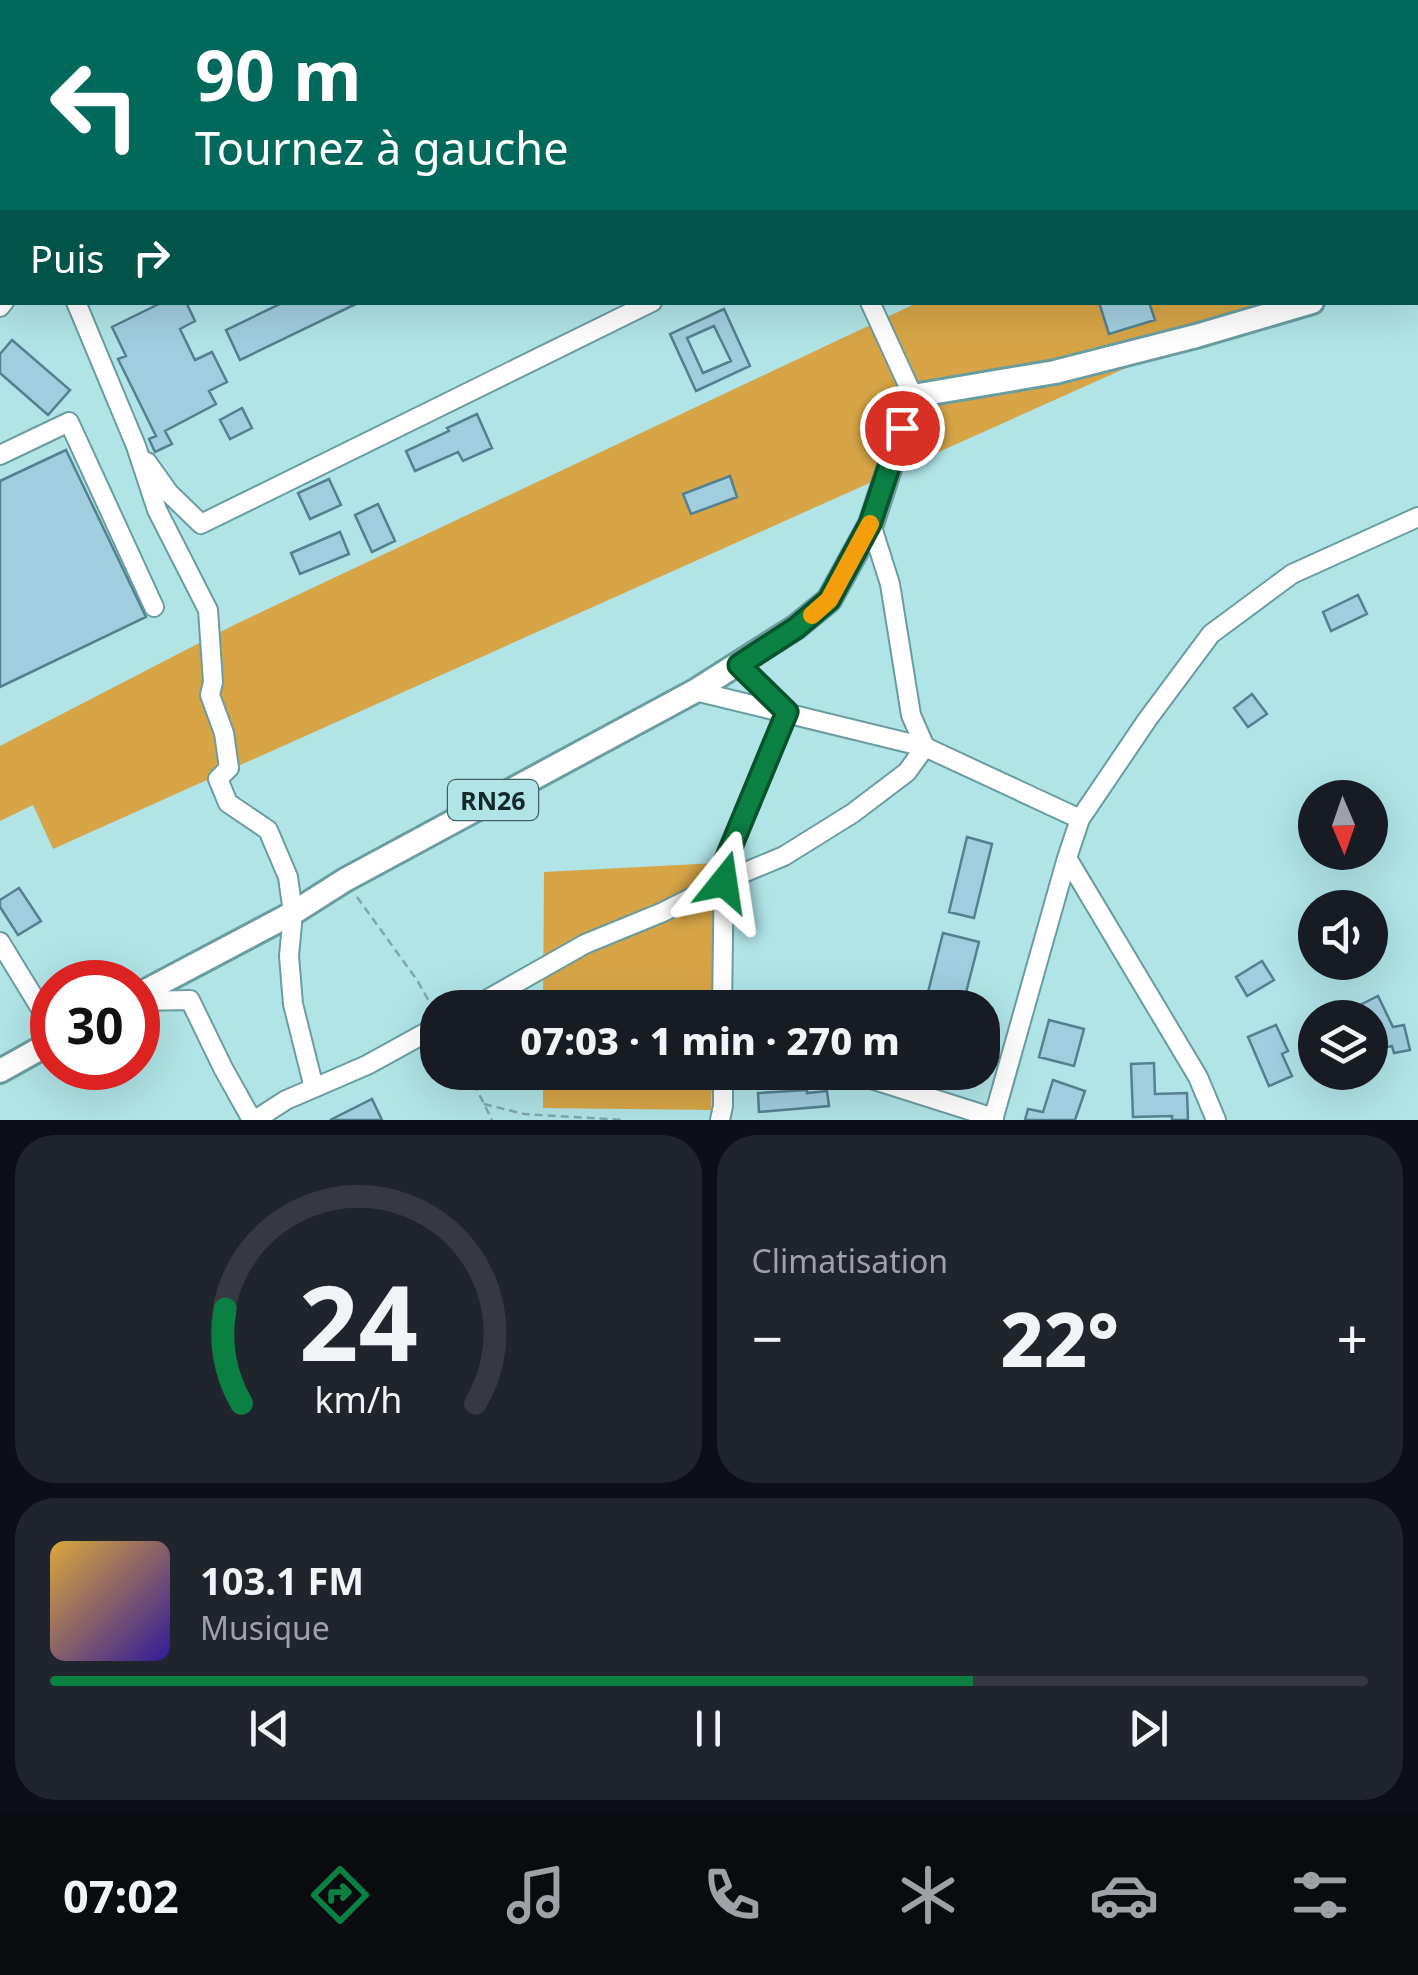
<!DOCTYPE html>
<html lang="fr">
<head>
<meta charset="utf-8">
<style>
	body { margin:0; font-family:"Noto Sans",sans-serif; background:#20242c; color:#f1f3f6; height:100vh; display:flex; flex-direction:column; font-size:38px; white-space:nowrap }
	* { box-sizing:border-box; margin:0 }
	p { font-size:32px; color:#9ea1a6 }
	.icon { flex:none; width:55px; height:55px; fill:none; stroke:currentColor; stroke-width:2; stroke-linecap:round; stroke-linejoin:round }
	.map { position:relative; height:1120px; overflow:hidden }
	.drawer { display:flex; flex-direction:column; gap:15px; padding:15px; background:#0d0f14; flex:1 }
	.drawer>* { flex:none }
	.top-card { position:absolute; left:0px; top:0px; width:1420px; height:305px; box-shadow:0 10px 40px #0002; background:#00695c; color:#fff; overflow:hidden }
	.needle { width:65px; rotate:178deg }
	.fabs { position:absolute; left:1298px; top:780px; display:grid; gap:20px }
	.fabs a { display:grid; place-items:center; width:90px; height:90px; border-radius:50%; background:#171b24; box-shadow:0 10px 40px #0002; font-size:50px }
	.speed { position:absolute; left:30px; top:960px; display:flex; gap:20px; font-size:50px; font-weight:700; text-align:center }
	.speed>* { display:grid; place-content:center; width:130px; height:130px; border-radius:50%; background:#171b24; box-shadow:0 10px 40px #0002; line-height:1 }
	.speed .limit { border:15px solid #d22; background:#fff; color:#111 }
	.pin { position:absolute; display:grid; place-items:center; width:85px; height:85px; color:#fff; margin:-42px; border:5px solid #fff; border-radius:50%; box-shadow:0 2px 10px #0007 }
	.me { position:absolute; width:110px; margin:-55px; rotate:15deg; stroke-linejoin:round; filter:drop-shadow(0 0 8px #0008) }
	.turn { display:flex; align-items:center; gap:35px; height:210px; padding:0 30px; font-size:45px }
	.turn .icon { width:130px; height:130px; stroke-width:2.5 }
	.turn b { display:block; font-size:70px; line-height:85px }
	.then { display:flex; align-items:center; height:95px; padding:0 30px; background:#0003; gap:20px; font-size:38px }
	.big { font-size:75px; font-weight:800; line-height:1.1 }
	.drawer .card { flex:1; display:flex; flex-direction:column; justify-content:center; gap:15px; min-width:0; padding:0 35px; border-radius:40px; background:#20242c }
	.drawer .dial { align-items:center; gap:0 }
	.dial svg { height:260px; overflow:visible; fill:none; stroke:#363941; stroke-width:7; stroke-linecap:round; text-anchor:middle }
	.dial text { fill:#f1f3f6; stroke:none }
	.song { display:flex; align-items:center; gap:30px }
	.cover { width:120px; height:120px; border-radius:15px; background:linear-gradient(135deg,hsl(40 70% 55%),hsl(250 70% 35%)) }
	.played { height:10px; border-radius:5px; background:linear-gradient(90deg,#0b8043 70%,#363941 70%) }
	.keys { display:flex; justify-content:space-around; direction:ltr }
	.heat { display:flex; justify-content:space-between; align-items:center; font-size:55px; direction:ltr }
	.drawer .tiles { flex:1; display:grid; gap:15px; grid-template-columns:1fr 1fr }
	.card:last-child { grid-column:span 2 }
	.trip { position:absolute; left:420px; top:990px; width:580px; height:100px; border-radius:40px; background:#171b24; box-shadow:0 10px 40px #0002; font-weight:800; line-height:100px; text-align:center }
	.tab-bar { display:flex; height:160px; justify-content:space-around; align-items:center; background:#090b0e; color:#9ea1a6 }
	.tab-bar .icon { width:70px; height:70px }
	.tab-bar .selected { color:#0b8043 }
	.tab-bar b { font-size:45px; color:#f1f3f6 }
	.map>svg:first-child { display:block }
	.built { fill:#9ad8db }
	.green { fill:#d7a546 }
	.building { fill:#a0cede; stroke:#54808f; stroke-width:2.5; fill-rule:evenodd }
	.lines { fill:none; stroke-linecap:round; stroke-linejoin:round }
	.minor-casing { stroke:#6b9da0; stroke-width:22 }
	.major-casing { stroke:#6b9da0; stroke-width:28 }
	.path { stroke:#7ea8aa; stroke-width:2.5; stroke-dasharray:8 5; stroke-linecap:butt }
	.minor { stroke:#fff; stroke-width:18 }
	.major { stroke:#fff; stroke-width:22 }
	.route-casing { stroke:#07532c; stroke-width:25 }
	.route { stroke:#0b8043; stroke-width:18 }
	.slow { stroke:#f59e0b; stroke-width:18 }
	.labels { text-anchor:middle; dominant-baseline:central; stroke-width:9; stroke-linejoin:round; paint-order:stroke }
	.shield { fill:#b0e4e7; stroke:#436063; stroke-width:2.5 }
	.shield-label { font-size:25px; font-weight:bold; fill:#14282a }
</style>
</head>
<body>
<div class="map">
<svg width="1418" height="1120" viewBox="0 0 1418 1120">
	<rect width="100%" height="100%" fill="#b0e4e7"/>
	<!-- built -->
	<path class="built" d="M42,0H514L509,2H43Z"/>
	<!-- green -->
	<path class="green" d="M917,303H1271L53,849L33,805L0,821V746L238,623Z
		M717,863L713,1007L543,1008L544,872Z
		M543,1073H712L711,1110L543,1108Z"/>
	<!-- building -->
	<path class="building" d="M163,302H186L195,321L180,329L195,360L212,352L227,382L209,391L216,404L165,431L172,444L155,452L149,439L156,436L118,359L126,356L112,327Z
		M284,302H360L240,360L226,330Z
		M1099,302H1149L1155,320L1109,334Z
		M724,309L750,366L696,391L670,334ZM714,326L731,361L703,373L687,338Z
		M12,340L70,390L48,415L0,373V354Z
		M242,408L252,428L230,439L220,420Z
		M477,414L492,448L463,461L458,452L415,471L406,451L449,431L447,428Z
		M66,450L146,617L0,687V481Z
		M730,476L737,497L691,514L683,494Z
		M329,479L341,505L310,519L298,493Z
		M378,504L395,541L372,552L355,515Z
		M340,532L349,554L300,574L291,553Z
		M1358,595L1367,614L1331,631L1323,612Z
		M1252,694L1267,714L1248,727L1234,708Z
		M967,837L992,844L974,918L949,912Z
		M19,888L41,921L18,935L0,907V900Z
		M943,933L979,942L962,1008H924Z
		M1262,961L1274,980L1247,996L1236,977Z
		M1378,996L1393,1027L1404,1025L1410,1050L1394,1053L1392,1046L1383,1048L1377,1023L1372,1025L1362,1004Z
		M1049,1020L1084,1029L1074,1066L1039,1057Z
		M1276,1025L1288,1051L1282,1054L1292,1076L1269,1086L1248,1037Z
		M1154,1063L1155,1094L1187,1093L1188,1120H1172V1116L1133,1117L1131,1064Z
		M1053,1080L1085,1091L1075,1120H1025L1028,1109L1043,1112Z
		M807,1090V1093L827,1091L829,1106L759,1112L758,1093Z
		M372,1099L382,1120H330Z"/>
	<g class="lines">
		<!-- minor casing -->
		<g class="minor-casing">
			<path id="minor" d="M524,0L526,2
				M723,0L725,2
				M550,2L556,0
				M1286,2L1292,0
				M0,161L2,167
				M0,261L2,260
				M1418,286V287
				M76,302L136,446L157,510L208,610L213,682L210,695L224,733L229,768L218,779L228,803L268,830L288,877L293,913L289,956L293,1004L314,1088L286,1100L255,1120
				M870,302L913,396
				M0,307L4,302
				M0,455L69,422L154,607
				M147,462L169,493L201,524L652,302
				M871,524L890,584L911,715L925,747
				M695,691L925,747L1080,819
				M1067,858L1198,1077L1216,1120
				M0,942L52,1027
				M138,1001L190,1000L223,1068L252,1120
				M472,1008L585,944L663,912L724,881L784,856L853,813L907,772L925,747
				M722,1008L724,864L787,712L739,665
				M849,1072L994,1118
				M314,1088L367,1065L438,1026
				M720,1120L723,1106V1072
				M993,1120L1067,858L1080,819L1147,720L1211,634L1292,574L1418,517"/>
		</g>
		<!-- major casing -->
		<g class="major-casing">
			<path id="major" d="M138,995L293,913L345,880L695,691L796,627L829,600L871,524L913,396L1055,372L1196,336L1312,302
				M0,1071L52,1042"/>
		</g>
		<!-- path -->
		<path class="path" d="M357,897L417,980L434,1010
			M468,1072L492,1120
			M650,1072L709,1073
			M484,1104L524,1114L624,1120"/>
		<!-- minor -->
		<use href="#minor" class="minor"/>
		<!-- major -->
		<use href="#major" class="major"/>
	</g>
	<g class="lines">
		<!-- route casing -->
		<g class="route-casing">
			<path id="route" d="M724,882V864L787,712L739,665L796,628L829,600L870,524L902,428"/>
		</g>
		<!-- route -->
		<use href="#route" class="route"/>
		<!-- slow -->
		<path class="slow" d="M812,615L829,600L870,524"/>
	</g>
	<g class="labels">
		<!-- shield labels -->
		<rect class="shield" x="448" y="780" width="90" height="40" rx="8"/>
		<g class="shield-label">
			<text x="493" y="800">RN26</text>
		</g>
	</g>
</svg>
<div class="fabs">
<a><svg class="needle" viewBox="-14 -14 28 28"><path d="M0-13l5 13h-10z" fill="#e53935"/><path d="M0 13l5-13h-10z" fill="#9ea1a6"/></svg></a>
<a><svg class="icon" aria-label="sound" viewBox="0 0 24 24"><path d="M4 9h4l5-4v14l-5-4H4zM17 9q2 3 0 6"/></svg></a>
<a><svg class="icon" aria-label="layers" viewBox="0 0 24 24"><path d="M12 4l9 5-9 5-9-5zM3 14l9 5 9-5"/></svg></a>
</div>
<div class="speed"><div class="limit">30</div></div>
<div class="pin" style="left:902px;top:428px;background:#d93025"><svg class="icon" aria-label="arrive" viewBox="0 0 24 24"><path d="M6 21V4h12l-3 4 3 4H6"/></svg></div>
<svg class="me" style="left:724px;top:882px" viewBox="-20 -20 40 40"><path d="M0-17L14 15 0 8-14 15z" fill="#0b8043" stroke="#fff" stroke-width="4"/></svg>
<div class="trip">07:03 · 1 min · 270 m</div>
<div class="top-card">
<div class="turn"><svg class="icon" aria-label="left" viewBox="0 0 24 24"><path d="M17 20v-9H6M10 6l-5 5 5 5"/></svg><div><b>90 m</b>Tournez à gauche</div></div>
<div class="then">Puis<svg class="icon" aria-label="right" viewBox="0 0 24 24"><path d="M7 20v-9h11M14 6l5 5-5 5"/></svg></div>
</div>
</div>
<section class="drawer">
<div class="tiles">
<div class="card dial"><svg viewBox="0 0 100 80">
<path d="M14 69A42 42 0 1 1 86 69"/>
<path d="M14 69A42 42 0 0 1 9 40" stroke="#0b8043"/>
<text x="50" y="56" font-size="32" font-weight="700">24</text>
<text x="50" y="72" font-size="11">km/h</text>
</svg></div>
<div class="card"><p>Climatisation</p>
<div class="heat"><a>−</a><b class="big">22°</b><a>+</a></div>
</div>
<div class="card">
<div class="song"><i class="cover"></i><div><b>103.1 FM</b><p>Musique</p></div></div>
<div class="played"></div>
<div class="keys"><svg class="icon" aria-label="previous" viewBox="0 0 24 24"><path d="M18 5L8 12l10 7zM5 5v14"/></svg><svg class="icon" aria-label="pause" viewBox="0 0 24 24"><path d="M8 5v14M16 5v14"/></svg><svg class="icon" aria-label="next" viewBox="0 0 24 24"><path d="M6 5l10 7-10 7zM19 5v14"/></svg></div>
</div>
</div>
</section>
<nav class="tab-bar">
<b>07:02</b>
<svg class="icon selected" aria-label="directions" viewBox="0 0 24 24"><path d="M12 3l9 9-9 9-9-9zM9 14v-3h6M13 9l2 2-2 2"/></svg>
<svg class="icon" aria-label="music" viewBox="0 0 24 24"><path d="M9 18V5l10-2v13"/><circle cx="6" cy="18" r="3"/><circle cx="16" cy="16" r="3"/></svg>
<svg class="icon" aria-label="phone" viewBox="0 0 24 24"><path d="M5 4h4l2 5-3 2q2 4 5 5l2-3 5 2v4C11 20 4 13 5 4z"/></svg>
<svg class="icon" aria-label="climate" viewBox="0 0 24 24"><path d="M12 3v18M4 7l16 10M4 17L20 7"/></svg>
<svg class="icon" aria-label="car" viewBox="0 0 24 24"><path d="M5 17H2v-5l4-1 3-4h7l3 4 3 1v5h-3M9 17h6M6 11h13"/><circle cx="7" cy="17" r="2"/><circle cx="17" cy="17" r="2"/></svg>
<svg class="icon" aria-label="filters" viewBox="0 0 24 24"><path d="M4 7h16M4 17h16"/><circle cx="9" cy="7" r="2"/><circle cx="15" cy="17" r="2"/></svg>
</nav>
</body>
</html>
